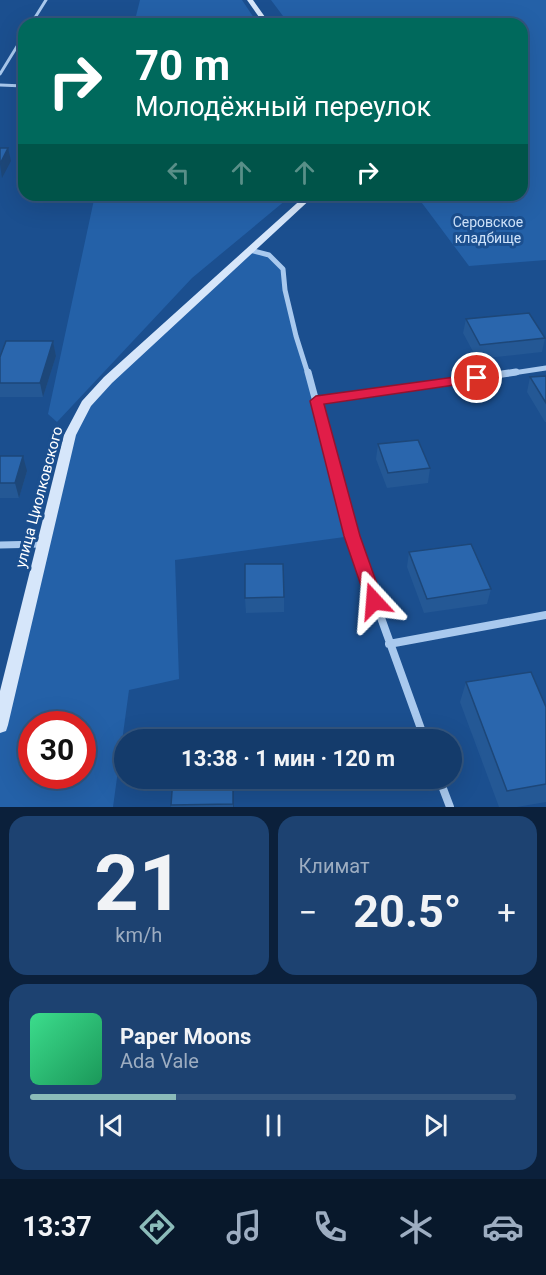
<!DOCTYPE html>
<html lang="ru">
<head>
<meta charset="utf-8">
<style>
	body { margin:0; font-family:Roboto,sans-serif; background:#1d4271; color:#f1f3f6; height:100vh; display:flex; flex-direction:column; font-size:22px; white-space:nowrap }
	* { box-sizing:border-box; margin:0 }
	p { font-size:20px; color:#9dadc1 }
	.icon { flex:none; width:33px; height:33px; fill:none; stroke:currentColor; stroke-width:2; stroke-linecap:round; stroke-linejoin:round }
	.map { position:relative; height:807px; overflow:hidden }
	.panel { display:flex; flex-direction:column; gap:9px; padding:9px; background:#0b203b; flex:1 }
	.panel>* { flex:none }
	.hud { position:absolute; left:18px; top:18px; width:510px; height:183px; border-radius:18px; box-shadow:0 6px 24px #0002,0 0 0 2px #33557e; background:#00695c; color:#fff; overflow:hidden }
	.speed { position:absolute; left:18px; top:711px; display:flex; gap:12px; font-size:30px; font-weight:700; text-align:center }
	.speed>* { display:grid; place-content:center; width:78px; height:78px; border-radius:50%; background:#143b6b; box-shadow:0 6px 24px #0002,0 0 0 2px #33557e; line-height:1 }
	.speed .limit { border:9px solid #d22; background:#fff; color:#111 }
	.pin { position:absolute; display:grid; place-items:center; width:51px; height:51px; color:#fff; margin:-26px; border:3px solid #fff; border-radius:50%; box-shadow:0 2px 6px #0007 }
	.me { position:absolute; width:66px; margin:-33px; rotate:341deg; stroke-linejoin:round; filter:drop-shadow(0 0 4px #0008) }
	.turn { display:flex; align-items:center; gap:21px; height:126px; padding:0 18px; font-size:27px }
	.turn .icon { width:78px; height:78px; stroke-width:2.5 }
	.turn b { display:block; font-size:42px; line-height:51px }
	.lanes { display:flex; align-items:center; height:57px; padding:0 18px; background:#0003; justify-content:center; gap:30px; direction:ltr }
	.lanes .off { opacity:.35 }
	.big { font-size:45px; font-weight:700; line-height:1.1 }
	.panel .card { flex:1; display:flex; flex-direction:column; justify-content:center; gap:9px; min-width:0; padding:0 21px; border-radius:18px; background:#1d4271 }
	.panel .dial { align-items:center; gap:0 }
	.dial b { font-size:78px; line-height:1 }
	.song { display:flex; align-items:center; gap:18px }
	.cover { width:72px; height:72px; border-radius:9px; background:linear-gradient(135deg,hsl(150 70% 55%),hsl(150 70% 35%)) }
	.played { height:6px; border-radius:3px; background:linear-gradient(90deg,#8bbbb9 30%,#33557e 30%) }
	.keys { display:flex; justify-content:space-around; direction:ltr }
	.heat { display:flex; justify-content:space-between; align-items:center; font-size:33px; direction:ltr }
	.panel .tiles { flex:1; display:grid; gap:9px; grid-template-columns:1fr 1fr }
	.card:last-child { grid-column:span 2 }
	.trip { position:absolute; left:114px; top:729px; width:348px; height:60px; border-radius:30px; background:#143b6b; box-shadow:0 6px 24px #0002,0 0 0 2px #33557e; font-weight:700; line-height:60px; text-align:center }
	.dock { display:flex; height:96px; justify-content:space-around; align-items:center; background:#08182b; color:#9dadc1 }
	.dock .icon { width:42px; height:42px }
	.dock .current { color:#8bbbb9 }
	.dock b { font-size:27px; color:#f1f3f6 }
	.map>svg:first-child { display:block }
	.green { fill:#2461a8; fill-rule:evenodd }
	.lines { fill:none; stroke-linecap:round; stroke-linejoin:round }
	.minor-far3 { stroke:#a9c9ee; stroke-width:3 }
	.minor-far2 { stroke:#a9c9ee; stroke-width:5 }
	.minor-far1 { stroke:#a9c9ee; stroke-width:7 }
	.minor { stroke:#a9c9ee; stroke-width:8 }
	.secondary { fill:#d6e6fa; fill-rule:evenodd }
	.wall { fill:#245895 }
	.shaded-wall { fill:#1d4779 }
	.building { fill:#2a66ad; stroke:#1d4779; stroke-width:1.5 }
	.route { fill:#e11d48; stroke:#92132f; stroke-width:1.5 }
	.labels { text-anchor:middle; dominant-baseline:central; stroke-width:6; stroke-linejoin:round; paint-order:stroke }
	.far-park-label { font-size:14px; fill:#cfe3fa; stroke:#1b4f8f }
	.street-label { font-size:15px; fill:#fff; stroke:#1b4f8f }
</style>
</head>
<body>
<div class="map">
<svg width="546" height="807" viewBox="0 0 546 807">
	<rect width="100%" height="100%" fill="#1b4f8f"/>
	<!-- green -->
	<path class="green" d="M140,0H242L258,24H134Z
		M271,0H546V260L469,266L416,195H522V24H289Z
		M95,195H292L192,278L57,422L48,414Z
		M250,250L269,255L283,269L285,290L352,536L175,560L179,679L129,690L113,807H0V725L70,435L86,404ZM32,724H82V776H32Z"/>
	<g class="lines">
		<!-- minor-far3 -->
		<path class="minor-far3" d="M31,24L46,0
			M0,74L24,35
			M0,85L24,86"/>
		<!-- minor-far2 -->
		<path class="minor-far2" d="M250,250L269,255L283,269L285,290L296,336L308,374
			M506,374L546,368"/>
		<!-- minor-far1 -->
		<path class="minor-far1" d="M308,372L352,536L363,566
			M317,401L516,372
			M0,545L43,544"/>
		<!-- minor -->
		<path class="minor" d="M362,565L425,740
			M389,644L546,615
			M439,778L450,807"/>
		<!-- secondary -->
		<path class="secondary" d="M247,0H253L270,24H264Z
			M306,195H315L112,383L91,406L76,435L8,725L6,731L0,733V691L64,435L82,401L104,377Z"/>
	</g>
	<!-- wall -->
	<path class="wall" d="M466,319L545,338L542,352L477,359L463,333Z
		M53,341L56,356L43,397H0V357Z
		M546,376V422H545L527,392L530,377Z
		M378,444L430,468L428,483L387,488L376,459Z
		M0,456L27,471L19,498H0Z
		M409,552L491,589L487,604L424,613L407,567Z
		M284,597V612L246,613L245,598Z
		M466,682L546,707V802L517,807H499L460,702Z
		M173,778H234V807H171Z"/>
	<!-- shaded-wall -->
	<path class="shaded-wall" d="M8,148L11,161L2,178L0,164Z
		M53,341L56,356L43,397L40,383Z
		M23,456L27,471L19,498L15,483Z
		M233,778H234V807H233Z"/>
	<!-- building -->
	<path class="building" d="M0,148H8L0,164Z
		M529,313L545,338L480,345L466,319Z
		M6,341H53L40,383H0V357Z
		M546,376V403L530,377Z
		M418,440L430,468L388,473L378,444Z
		M0,456H23L15,483H0Z
		M471,544L491,589L427,599L409,552Z
		M245,564H283L284,597L245,598Z
		M531,672L546,707V784L507,791L466,682Z
		M234,737V740H176V738Z
		M173,778H233V804L171,805Z"/>
	<!-- route -->
	<path class="route" d="M477,374L482,375L484,378L482,381L324,404L360,536L383,601L380,606L374,608L368,606L344,536L310,401L316,396Z"/>
	<g class="labels">
		<!-- far-park labels -->
		<g class="far-park-label">
			<text x="488" y="222">Серовское<tspan x="488" dy="16">кладбище</tspan></text>
		</g>
		<!-- street labels -->
		<g class="street-label">
			<text transform="translate(39 497) rotate(-75)">улица Циолковского</text>
		</g>
	</g>
</svg>
<div class="speed"><div class="limit">30</div></div>
<div class="pin" style="left:477px;top:378px;background:#d93025"><svg class="icon" aria-label="arrive" viewBox="0 0 24 24"><path d="M6 21V4h12l-3 4 3 4H6"/></svg></div>
<svg class="me" style="left:374px;top:601px" viewBox="-20 -20 40 40"><path d="M0-17L14 15 0 8-14 15z" fill="#e11d48" stroke="#fff" stroke-width="4"/></svg>
<div class="trip">13:38 · 1 мин · 120 m</div>
<div class="hud">
<div class="turn"><svg class="icon" aria-label="right" viewBox="0 0 24 24"><path d="M7 20v-9h11M14 6l5 5-5 5"/></svg><div><b>70 m</b>Молодёжный переулок</div></div>
<div class="lanes"><svg class="icon off" aria-label="left" viewBox="0 0 24 24"><path d="M17 20v-9H6M10 6l-5 5 5 5"/></svg><svg class="icon off" aria-label="ahead" viewBox="0 0 24 24"><path d="M12 20V5M6 11l6-6 6 6"/></svg><svg class="icon off" aria-label="ahead" viewBox="0 0 24 24"><path d="M12 20V5M6 11l6-6 6 6"/></svg><svg class="icon" aria-label="right" viewBox="0 0 24 24"><path d="M7 20v-9h11M14 6l5 5-5 5"/></svg></div>
</div>
</div>
<section class="panel">
<div class="tiles">
<div class="card dial"><b>21</b><p>km/h</p></div>
<div class="card"><p>Климат</p>
<div class="heat"><a>−</a><b class="big">20.5°</b><a>+</a></div>
</div>
<div class="card">
<div class="song"><i class="cover"></i><div><b>Paper Moons</b><p>Ada Vale</p></div></div>
<div class="played"></div>
<div class="keys"><svg class="icon" aria-label="previous" viewBox="0 0 24 24"><path d="M18 5L8 12l10 7zM5 5v14"/></svg><svg class="icon" aria-label="pause" viewBox="0 0 24 24"><path d="M8 5v14M16 5v14"/></svg><svg class="icon" aria-label="next" viewBox="0 0 24 24"><path d="M6 5l10 7-10 7zM19 5v14"/></svg></div>
</div>
</div>
</section>
<nav class="dock">
<b>13:37</b>
<svg class="icon current" aria-label="directions" viewBox="0 0 24 24"><path d="M12 3l9 9-9 9-9-9zM9 14v-3h6M13 9l2 2-2 2"/></svg>
<svg class="icon" aria-label="music" viewBox="0 0 24 24"><path d="M9 18V5l10-2v13"/><circle cx="6" cy="18" r="3"/><circle cx="16" cy="16" r="3"/></svg>
<svg class="icon" aria-label="phone" viewBox="0 0 24 24"><path d="M5 4h4l2 5-3 2q2 4 5 5l2-3 5 2v4C11 20 4 13 5 4z"/></svg>
<svg class="icon" aria-label="climate" viewBox="0 0 24 24"><path d="M12 3v18M4 7l16 10M4 17L20 7"/></svg>
<svg class="icon" aria-label="car" viewBox="0 0 24 24"><path d="M5 17H2v-5l4-1 3-4h7l3 4 3 1v5h-3M9 17h6M6 11h13"/><circle cx="7" cy="17" r="2"/><circle cx="17" cy="17" r="2"/></svg>
</nav>
</body>
</html>
